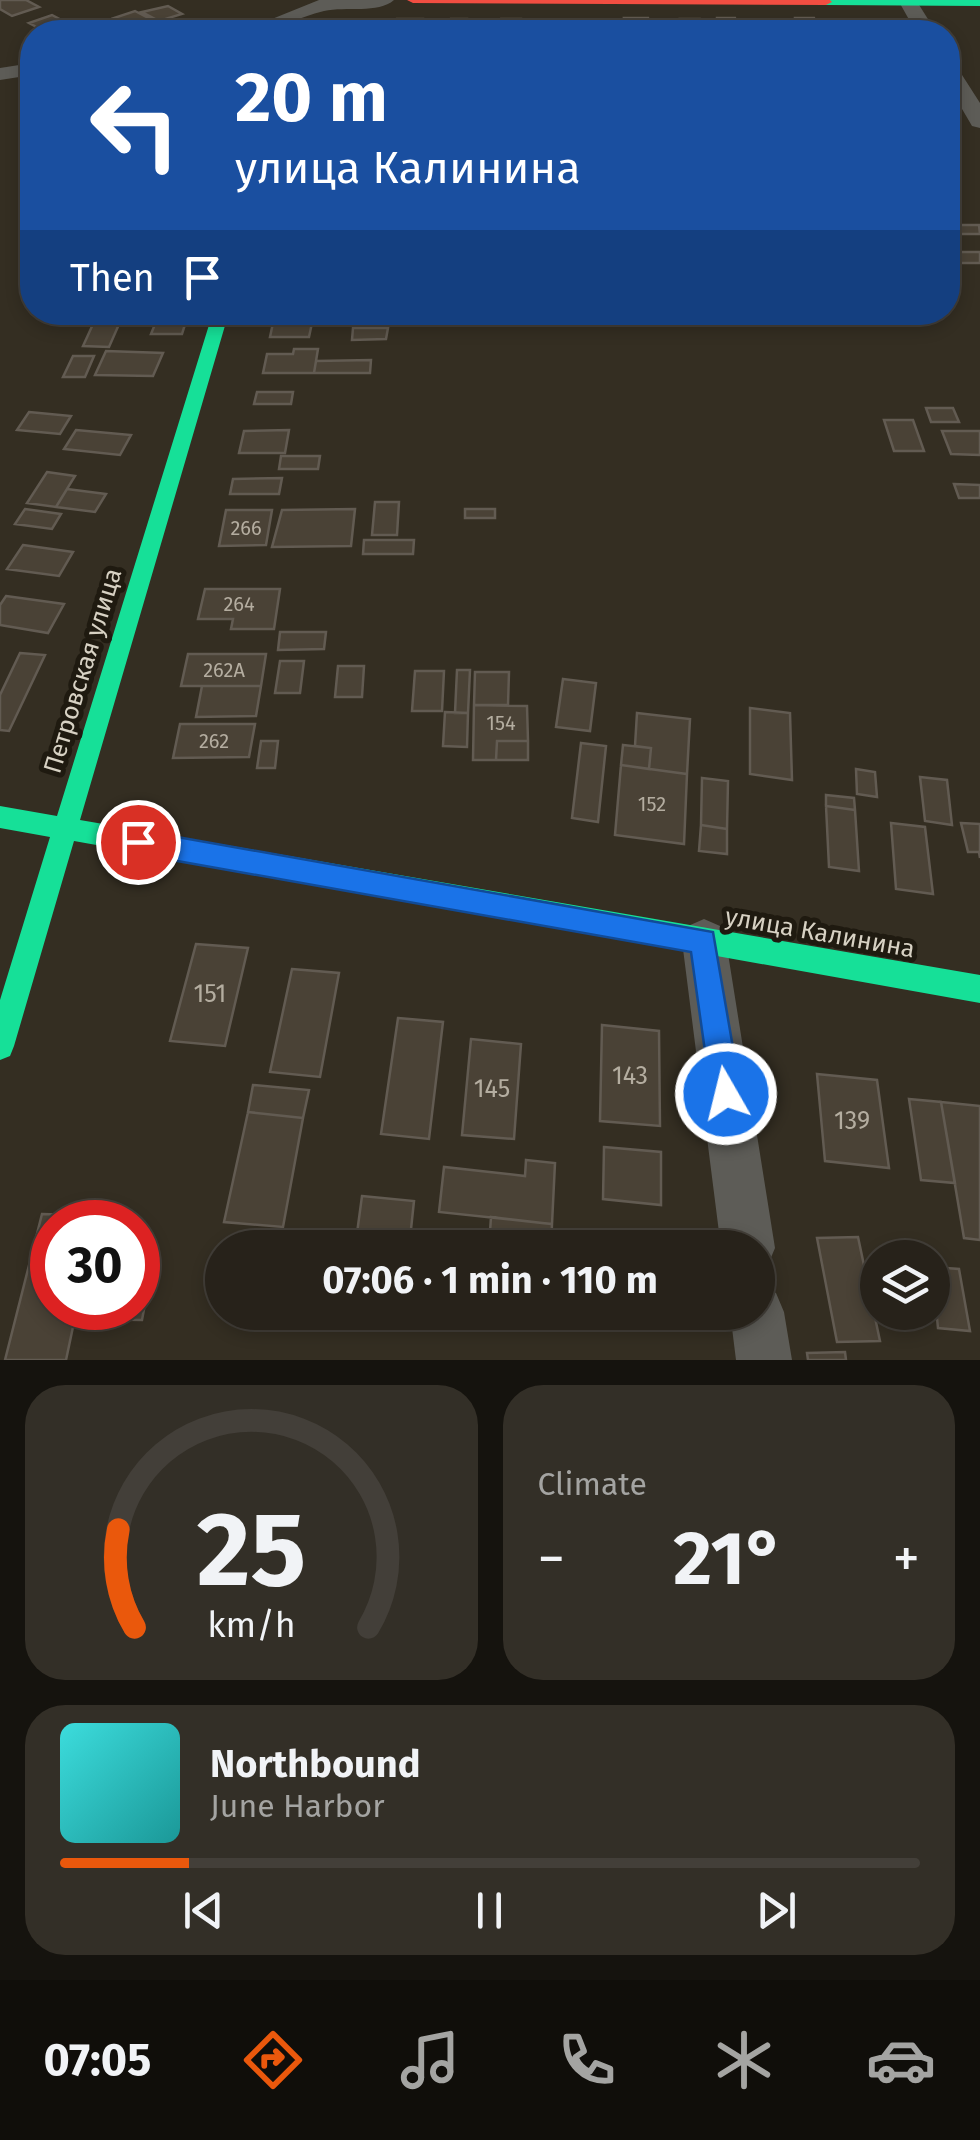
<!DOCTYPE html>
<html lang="en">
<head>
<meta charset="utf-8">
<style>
	body { margin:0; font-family:"Fira Sans",sans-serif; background:#332f27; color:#f1f3f6; height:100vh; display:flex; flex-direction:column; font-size:38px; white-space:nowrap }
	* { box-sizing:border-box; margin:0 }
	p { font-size:32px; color:#a4a4a2 }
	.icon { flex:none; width:55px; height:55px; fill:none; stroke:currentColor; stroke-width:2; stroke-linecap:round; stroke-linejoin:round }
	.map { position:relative; height:1360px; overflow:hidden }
	.panel { display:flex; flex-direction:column; gap:25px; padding:25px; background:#15130e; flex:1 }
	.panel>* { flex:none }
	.guide { position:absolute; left:20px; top:20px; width:940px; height:305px; border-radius:40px; box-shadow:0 5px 15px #0003,0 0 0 2px #433f39; background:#1a4fa0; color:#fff; overflow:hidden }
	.buttons { position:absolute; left:860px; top:1240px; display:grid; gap:20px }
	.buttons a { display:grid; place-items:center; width:90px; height:90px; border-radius:50%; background:#27221a; box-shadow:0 5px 15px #0003,0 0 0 2px #433f39; font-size:50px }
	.speed { position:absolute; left:30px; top:1200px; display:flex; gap:20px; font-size:50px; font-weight:700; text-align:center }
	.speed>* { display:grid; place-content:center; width:130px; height:130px; border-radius:50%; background:#27221a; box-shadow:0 5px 15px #0003,0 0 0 2px #433f39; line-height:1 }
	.speed .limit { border:15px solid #d22; background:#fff; color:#111 }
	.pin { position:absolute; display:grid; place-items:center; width:85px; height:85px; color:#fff; margin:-42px; border:5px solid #fff; border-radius:50%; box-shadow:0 2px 10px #0007 }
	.me { position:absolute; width:110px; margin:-55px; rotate:352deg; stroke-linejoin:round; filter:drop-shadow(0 0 8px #0008) }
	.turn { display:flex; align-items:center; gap:35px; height:210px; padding:0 50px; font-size:45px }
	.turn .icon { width:130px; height:130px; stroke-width:2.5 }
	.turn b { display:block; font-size:70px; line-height:85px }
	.then { display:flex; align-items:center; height:95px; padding:0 50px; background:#0003; gap:20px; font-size:38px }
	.big { font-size:75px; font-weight:700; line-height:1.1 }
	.panel .widget { flex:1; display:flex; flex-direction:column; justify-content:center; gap:15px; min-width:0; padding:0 35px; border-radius:40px; background:#332f27 }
	.panel .dial { align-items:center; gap:0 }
	.dial svg { height:260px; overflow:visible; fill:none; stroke:#433f39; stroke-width:7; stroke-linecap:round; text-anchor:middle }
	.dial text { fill:#f1f3f6; stroke:none }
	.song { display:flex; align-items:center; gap:30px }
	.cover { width:120px; height:120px; border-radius:15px; background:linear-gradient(135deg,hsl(180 70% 55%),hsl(180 70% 35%)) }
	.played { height:10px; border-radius:5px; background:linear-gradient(90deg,#ea580c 15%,#433f39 15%) }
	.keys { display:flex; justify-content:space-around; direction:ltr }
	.heat { display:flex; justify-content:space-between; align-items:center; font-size:55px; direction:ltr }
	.panel .tiles { flex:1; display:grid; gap:25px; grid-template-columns:1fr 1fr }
	.widget:last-child { grid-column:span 2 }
	.trip { position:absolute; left:205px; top:1230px; width:570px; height:100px; border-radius:50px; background:#27221a; box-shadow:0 5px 15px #0003,0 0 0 2px #433f39; font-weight:700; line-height:100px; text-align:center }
	.menu { display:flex; height:160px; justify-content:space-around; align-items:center; background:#100e0a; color:#a4a4a2 }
	.menu .icon { width:70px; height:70px }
	.menu .on { color:#ea580c }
	.menu b { font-size:45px; color:#f1f3f6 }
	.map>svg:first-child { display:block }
	.building { fill:#4a4236; stroke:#625b52; stroke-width:2.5 }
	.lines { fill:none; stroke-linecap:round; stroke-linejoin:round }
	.street { fill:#5d5c57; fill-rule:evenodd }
	.fast { fill:#16e098; fill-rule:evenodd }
	.jam { fill:#f24e42; fill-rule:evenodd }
	.route { fill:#1a73e8; stroke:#114b97; stroke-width:2.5 }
	.labels { text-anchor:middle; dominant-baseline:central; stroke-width:10; stroke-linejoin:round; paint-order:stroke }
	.number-label { font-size:20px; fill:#b4ada0 }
	.street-label { font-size:25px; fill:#d7d1c3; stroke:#1f1a10 }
	.near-number-label { font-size:25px; fill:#b4ada0 }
</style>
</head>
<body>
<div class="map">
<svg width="980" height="1360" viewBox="0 0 980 1360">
	<rect width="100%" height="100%" fill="#342e22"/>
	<!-- building -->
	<path class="building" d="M0,0H26L39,7L12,16L0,9Z
		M168,6L182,14L159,21L142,12Z
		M135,11L152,20L131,27L114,18Z
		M52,15L69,24L46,32L29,23Z
		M624,18H648L650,28H626Z
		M717,18H735L740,32H717Z
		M795,18H814L820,32H796Z
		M397,19H423L422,32H396Z
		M451,19H467L466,32H450Z
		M501,19H521V32H496Z
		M680,19H700L705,32H677L675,27H682Z
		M948,225H979L980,234H949Z
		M950,252H980V263H955Z
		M160,312H189L182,334H151Z
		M94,322H120L109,347L83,346Z
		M273,323H312L309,337H270Z
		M353,328H388L386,339L352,340Z
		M294,349H318L314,373H263L267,354H293Z
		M106,351L163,353L153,376L95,375Z
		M73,356H94L85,377H63Z
		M371,360L370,373H314L316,361Z
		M257,392H293L291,404H254Z
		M926,408H953L959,422H931Z
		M29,412L71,416L60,434L17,430Z
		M884,420H913L924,451H894Z
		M76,430L131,435L120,455L64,449Z
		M289,430L285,453H239L244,431Z
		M942,431H980V455L951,454Z
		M281,456H320L318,469H279Z
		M47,472L75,476L56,507L27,503Z
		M282,478L279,494H230L233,479Z
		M954,484L980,485V498H959Z
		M67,489L106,494L95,512L56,507Z
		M375,502H399L397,535H372Z
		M25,509L61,514L52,529L15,524Z
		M355,509L351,546L272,547L282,510Z
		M465,509H495V518H465Z
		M226,510H272L266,545L219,546Z
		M364,540H414L413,554H363Z
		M23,545L73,552L59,576L7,569Z
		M205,589H280L274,629H231L233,619H198Z
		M6,596L64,604L48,633L0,625V605Z
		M280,632H326L324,649L278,650Z
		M20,653L45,655L9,731L0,730V695Z
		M188,654H266L261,686H181Z
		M280,661H304L300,693H275Z
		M338,666H364L362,697H335Z
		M457,670H470L468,713H455Z
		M415,671H444L442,711H412Z
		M475,672H509L508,705H474Z
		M563,679L596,683L590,731L556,727Z
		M202,686H261L256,716L196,717Z
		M474,705L527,706L528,741H497L496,760H473Z
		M750,708L790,713L792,780L750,774Z
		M445,712L468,713L467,747L443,746Z
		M637,713L690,719L687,774L649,769L651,748L635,746Z
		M180,724H255L249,757L173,758Z
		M261,741H278L275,768H257Z
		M497,741H528V760H496Z
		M581,743L606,746L598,822L572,818Z
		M623,745L651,748L649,769L621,765Z
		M621,765L687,774L684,844L615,835Z
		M856,769L875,772L877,797L857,794Z
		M920,777L947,780L952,825L925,821Z
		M702,778L728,781L727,829L701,825Z
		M826,795L854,798L855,810L826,806Z
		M826,806L855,810L859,871L829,867Z
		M891,823L925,827L933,894L896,889Z
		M961,823L980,824V858L979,852H968Z
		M701,825L727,829V854L699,851Z
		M196,944L248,948L225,1046L170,1041Z
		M292,969L339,973L320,1077L270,1072Z
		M398,1018L443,1022L429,1139L381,1134Z
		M602,1025L659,1031L660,1126L600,1121Z
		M471,1039L521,1044L514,1139L462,1135Z
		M817,1074L877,1080L889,1168L825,1161Z
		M253,1085L309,1090L303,1118L248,1112Z
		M909,1099L941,1102L955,1183L921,1180Z
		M941,1102L980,1106V1240L964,1238Z
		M248,1112L303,1118L283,1227L224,1222Z
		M604,1147L661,1152V1205L603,1199Z
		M526,1160L555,1163L552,1224L439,1212L444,1167L525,1176Z
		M362,1196L414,1201L409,1248H355Z
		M42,1214L132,1217L130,1222H52V1308H77L66,1360H5Z
		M491,1217L552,1224L551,1248L489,1247Z
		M858,1237L880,1341L837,1342L817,1238Z
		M138,1255L154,1256L142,1320L75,1319L77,1308H138Z
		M932,1267L959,1269L970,1331L938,1328Z
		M845,1352L846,1360H808L807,1353Z"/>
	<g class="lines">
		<!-- street -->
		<path class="street" d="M319,0H394C378,14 346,6 324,11C294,18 272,34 240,32Z
			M898,0H916L936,32H916Z
			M948,62L955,64L980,103V128L972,126L948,85Z
			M32,63V75L0,80V68Z
			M704,919L720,926L726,941L775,1248L767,1267L758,1271V1248H721L682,941L688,926Z
			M758,1285L776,1293L784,1312L792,1360H736L730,1312H758Z"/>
		<!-- fast -->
		<path class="fast" d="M822,0H980V6L826,5Z
			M213,312H229L80,820L980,975V1003L74,841L14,1046L10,1056L0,1060V1000L50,837L0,828V806L57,816Z"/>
		<!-- jam -->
		<path class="jam" d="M407,0H830L832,2L826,5L413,3Z"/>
	</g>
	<!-- route -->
	<path class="route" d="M138,830L713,932L741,1094L736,1105L726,1109L715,1105L711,1094L691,952L138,854L130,850L126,842L130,834Z"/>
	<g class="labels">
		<!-- number labels -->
		<g class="number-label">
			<text x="246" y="528">266</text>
			<text x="239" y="604">264</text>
			<text x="224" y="670">262А</text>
			<text x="501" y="723">154</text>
			<text x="214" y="741">262</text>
			<text x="652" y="804">152</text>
		</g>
		<!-- street labels -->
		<g class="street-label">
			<text transform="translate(83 671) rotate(-73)">Петровская улица</text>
			<text transform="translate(820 933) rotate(10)">улица Калинина</text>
		</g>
		<!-- near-number labels -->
		<g class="near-number-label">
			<text x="210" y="994">151</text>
			<text x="630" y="1076">143</text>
			<text x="492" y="1089">145</text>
			<text x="852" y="1121">139</text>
		</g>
	</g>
</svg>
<div class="buttons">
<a><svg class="icon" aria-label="layers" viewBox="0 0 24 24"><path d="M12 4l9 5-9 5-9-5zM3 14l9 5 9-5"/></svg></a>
</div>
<div class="speed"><div class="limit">30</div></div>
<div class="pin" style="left:138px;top:842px;background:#d93025"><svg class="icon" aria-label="arrive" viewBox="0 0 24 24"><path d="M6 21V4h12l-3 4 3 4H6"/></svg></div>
<svg class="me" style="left:726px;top:1094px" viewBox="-20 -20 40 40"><circle r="17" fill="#1a73e8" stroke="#fff" stroke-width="3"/><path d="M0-11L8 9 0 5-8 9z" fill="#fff"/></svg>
<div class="trip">07:06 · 1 min · 110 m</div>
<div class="guide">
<div class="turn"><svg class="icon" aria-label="left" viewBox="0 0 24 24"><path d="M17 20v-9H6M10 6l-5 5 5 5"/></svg><div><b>20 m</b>улица Калинина</div></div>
<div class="then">Then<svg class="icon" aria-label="arrive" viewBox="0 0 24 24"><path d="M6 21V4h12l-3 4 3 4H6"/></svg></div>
</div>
</div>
<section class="panel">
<div class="tiles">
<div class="widget dial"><svg viewBox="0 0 100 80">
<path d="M14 69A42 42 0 1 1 86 69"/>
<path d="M14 69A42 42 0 0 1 9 39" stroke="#ea580c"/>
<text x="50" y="56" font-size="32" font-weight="700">25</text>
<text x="50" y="72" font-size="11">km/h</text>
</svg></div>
<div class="widget"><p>Climate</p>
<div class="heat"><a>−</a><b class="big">21°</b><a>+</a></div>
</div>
<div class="widget">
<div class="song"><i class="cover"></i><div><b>Northbound</b><p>June Harbor</p></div></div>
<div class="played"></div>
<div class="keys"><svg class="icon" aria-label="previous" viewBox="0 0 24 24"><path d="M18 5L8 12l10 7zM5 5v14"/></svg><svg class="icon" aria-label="pause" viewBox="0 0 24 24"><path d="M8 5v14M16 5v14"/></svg><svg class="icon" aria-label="next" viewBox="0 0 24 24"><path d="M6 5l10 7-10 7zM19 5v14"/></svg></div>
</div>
</div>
</section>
<nav class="menu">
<b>07:05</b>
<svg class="icon on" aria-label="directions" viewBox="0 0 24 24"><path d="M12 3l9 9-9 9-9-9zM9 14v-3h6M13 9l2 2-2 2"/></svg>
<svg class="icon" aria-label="music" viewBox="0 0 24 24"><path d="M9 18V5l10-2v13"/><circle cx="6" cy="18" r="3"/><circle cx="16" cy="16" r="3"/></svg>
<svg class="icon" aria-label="phone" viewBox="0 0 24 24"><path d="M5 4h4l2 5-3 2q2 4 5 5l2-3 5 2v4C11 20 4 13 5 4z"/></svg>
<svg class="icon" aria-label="climate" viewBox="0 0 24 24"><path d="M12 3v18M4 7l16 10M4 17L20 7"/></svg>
<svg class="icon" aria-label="car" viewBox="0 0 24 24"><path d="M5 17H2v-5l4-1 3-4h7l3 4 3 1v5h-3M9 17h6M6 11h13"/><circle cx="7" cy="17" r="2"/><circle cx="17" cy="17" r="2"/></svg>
</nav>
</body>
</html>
